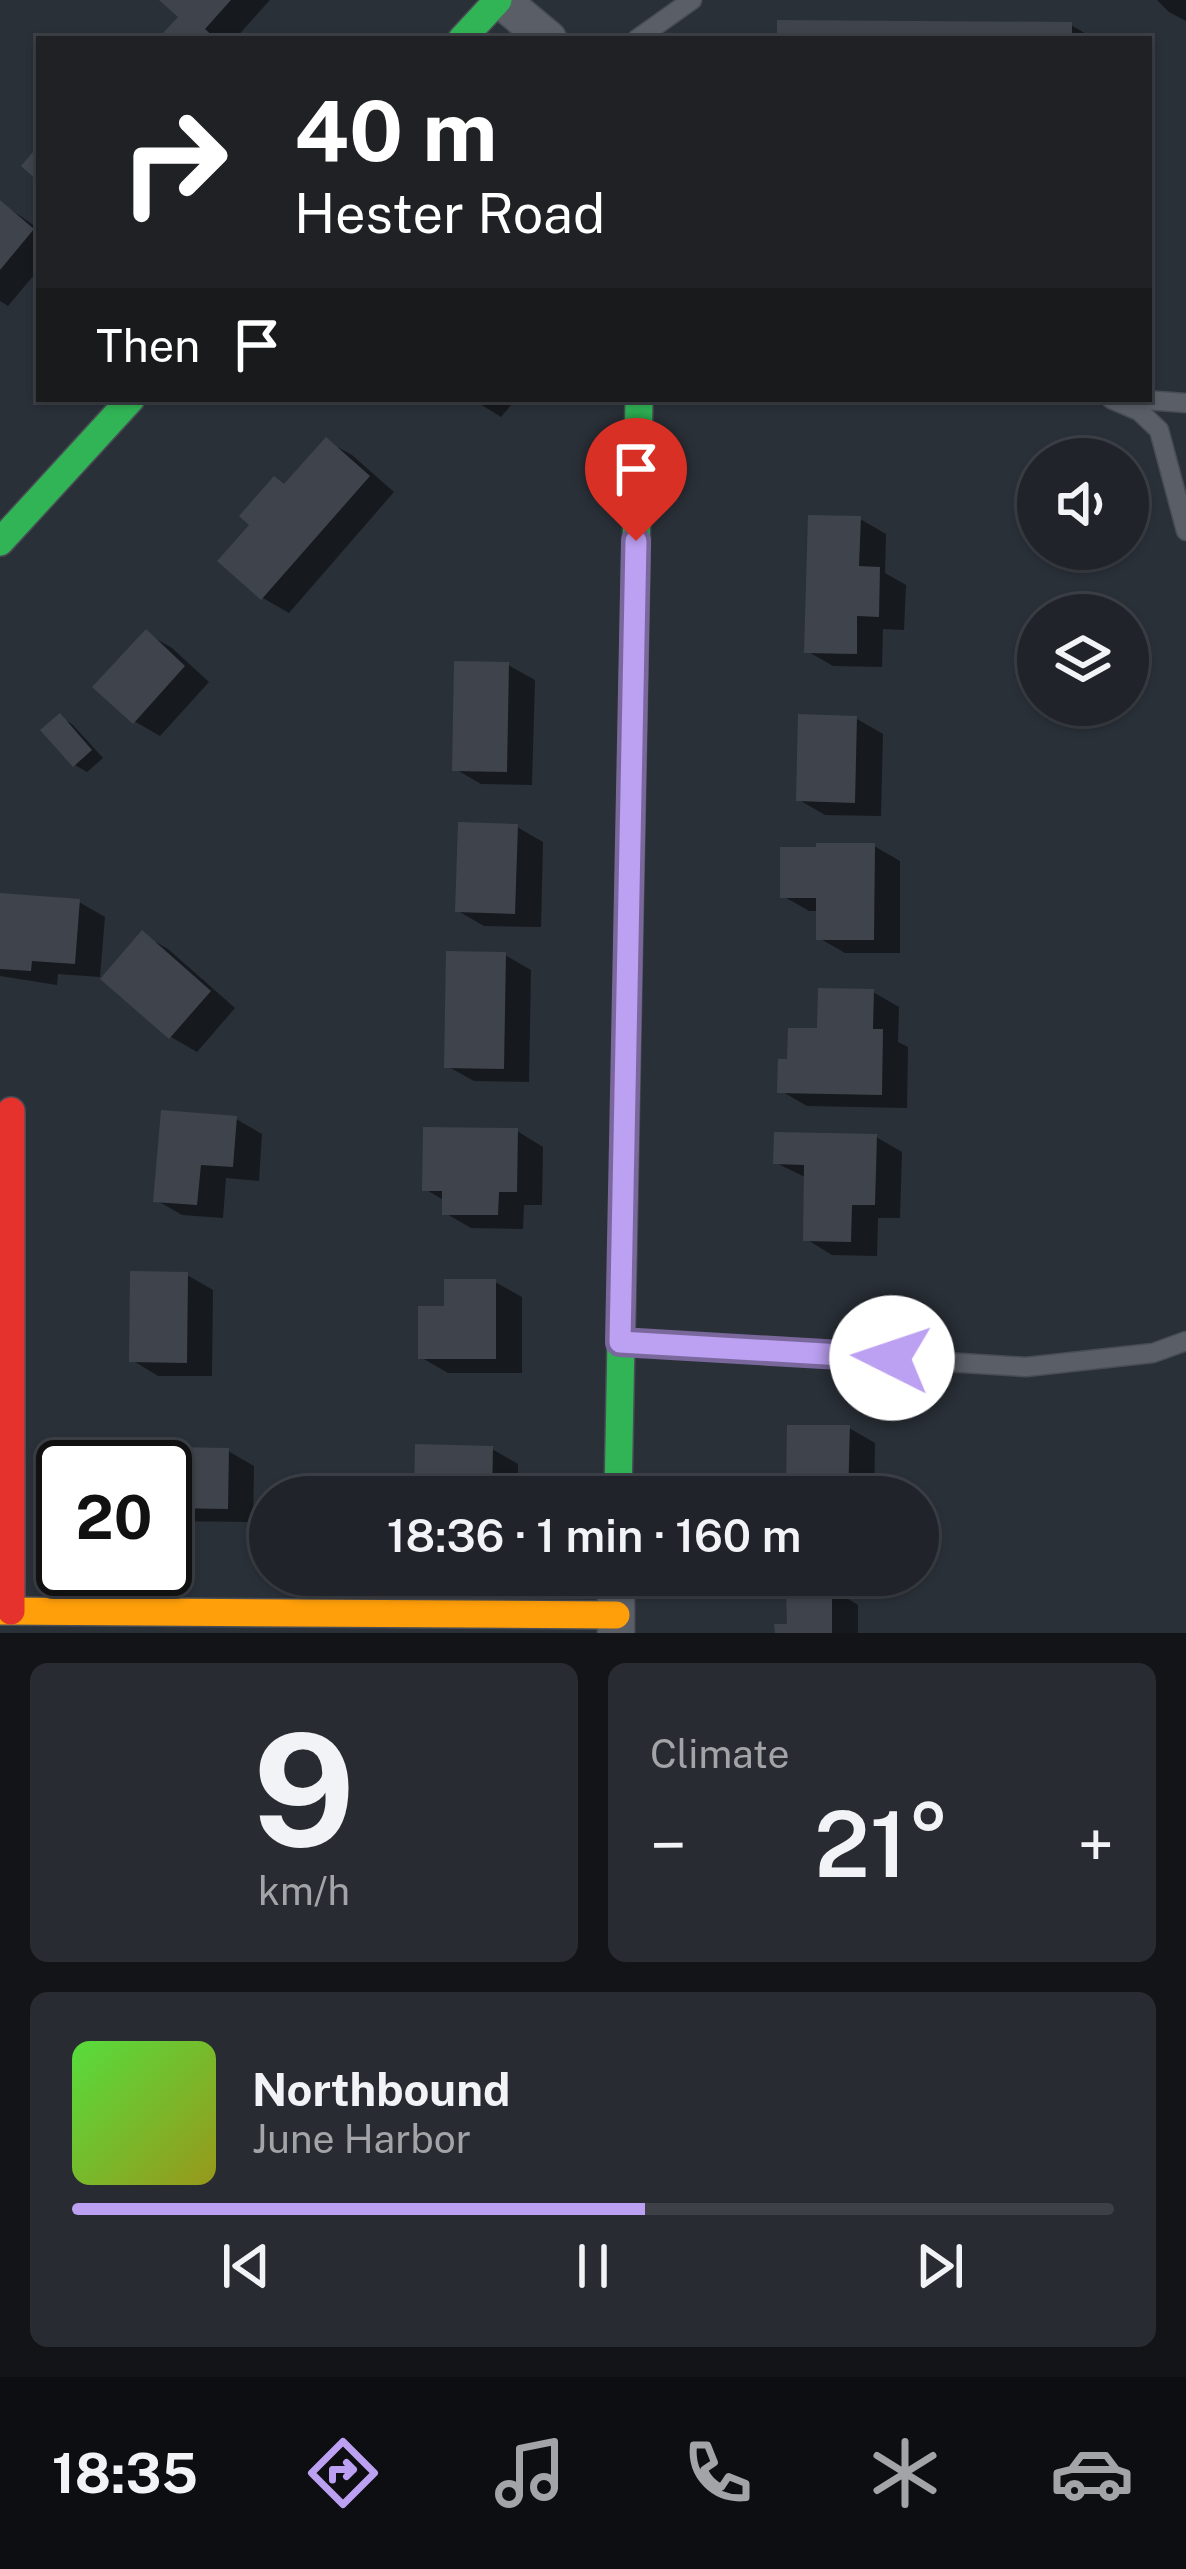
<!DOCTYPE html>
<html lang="en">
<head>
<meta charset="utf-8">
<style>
	body { margin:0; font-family:"Public Sans",sans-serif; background:#282c32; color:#f1f3f6; height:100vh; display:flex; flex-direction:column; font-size:45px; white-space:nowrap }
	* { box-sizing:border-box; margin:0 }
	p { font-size:39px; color:#a2a4a8 }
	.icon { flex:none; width:66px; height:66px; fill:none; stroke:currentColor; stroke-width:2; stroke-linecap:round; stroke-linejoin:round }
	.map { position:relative; height:1633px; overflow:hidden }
	.panel { display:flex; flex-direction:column; gap:30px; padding:30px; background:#121417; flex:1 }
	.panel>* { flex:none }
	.guide { position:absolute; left:36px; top:36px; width:1116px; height:366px; border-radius:0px; box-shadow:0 3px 9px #0004,0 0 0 3px #3d4147; background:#202124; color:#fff; overflow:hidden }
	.buttons { position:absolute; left:1017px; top:438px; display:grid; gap:24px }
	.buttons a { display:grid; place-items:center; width:132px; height:132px; border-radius:50%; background:#20242a; box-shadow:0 3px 9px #0004,0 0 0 3px #3d4147; font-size:60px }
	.speed { position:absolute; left:36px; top:1440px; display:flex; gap:24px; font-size:60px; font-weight:700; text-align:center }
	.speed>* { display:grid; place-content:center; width:156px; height:156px; border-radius:50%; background:#20242a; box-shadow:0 3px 9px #0004,0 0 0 3px #3d4147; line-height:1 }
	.speed .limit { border:6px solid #111; border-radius:18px; background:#fff; color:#111 }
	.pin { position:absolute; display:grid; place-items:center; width:102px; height:102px; color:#fff; margin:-123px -51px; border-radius:50% 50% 50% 0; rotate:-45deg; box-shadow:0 0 12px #0007 }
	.pin .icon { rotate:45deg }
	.me { position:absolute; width:132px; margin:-66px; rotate:274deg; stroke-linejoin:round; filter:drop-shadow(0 0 9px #0008) }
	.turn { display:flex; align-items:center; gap:42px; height:252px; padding:0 60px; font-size:54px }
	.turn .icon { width:156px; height:156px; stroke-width:2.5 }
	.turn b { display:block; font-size:84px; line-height:102px }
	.then { display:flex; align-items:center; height:114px; padding:0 60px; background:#0003; gap:24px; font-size:45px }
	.big { font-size:90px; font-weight:600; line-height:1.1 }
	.panel .tile { flex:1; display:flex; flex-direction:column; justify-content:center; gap:18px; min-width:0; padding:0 42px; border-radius:18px; background:#282c32 }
	.panel .dial { align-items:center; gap:0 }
	.dial b { font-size:156px; line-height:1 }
	.song { display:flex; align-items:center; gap:36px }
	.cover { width:144px; height:144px; border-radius:18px; background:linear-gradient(135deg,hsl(110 70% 55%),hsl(60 70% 35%)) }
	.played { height:12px; border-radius:6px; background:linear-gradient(90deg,#bca0f2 55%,#3d4147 55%) }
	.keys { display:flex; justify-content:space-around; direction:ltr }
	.heat { display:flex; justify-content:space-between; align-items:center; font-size:66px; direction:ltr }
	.panel .tiles { flex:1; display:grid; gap:30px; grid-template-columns:1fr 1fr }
	.tile:last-child { grid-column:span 2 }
	.trip { position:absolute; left:249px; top:1476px; width:690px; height:120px; border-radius:60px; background:#20242a; box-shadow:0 3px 9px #0004,0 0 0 3px #3d4147; font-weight:600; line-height:120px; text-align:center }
	.dock { display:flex; height:192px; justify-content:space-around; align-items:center; background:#0d0e11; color:#a2a4a8 }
	.dock .icon { width:84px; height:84px }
	.dock .current { color:#bca0f2 }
	.dock b { font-size:54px; color:#f1f3f6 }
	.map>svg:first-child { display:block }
	.shadow { fill:#0007 }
	.building { fill:#3f444c }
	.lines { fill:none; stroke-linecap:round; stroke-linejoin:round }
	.lane-casing { stroke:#484c55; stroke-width:21 }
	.street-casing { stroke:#484c55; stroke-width:39 }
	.fast-casing { stroke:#484c55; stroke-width:30 }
	.slow-casing { stroke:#484c55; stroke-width:30 }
	.jam-casing { stroke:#484c55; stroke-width:30 }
	.lane { stroke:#5a5e66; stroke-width:18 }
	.street { stroke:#5a5e66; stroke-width:36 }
	.fast { stroke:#30b455; stroke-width:27 }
	.slow { stroke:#ff9f0a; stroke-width:27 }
	.jam { stroke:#e5322d; stroke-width:27 }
	.route-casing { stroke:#7a689d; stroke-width:30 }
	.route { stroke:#bca0f2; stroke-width:21 }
</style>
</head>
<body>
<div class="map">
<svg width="1186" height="1633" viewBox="0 0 1186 1633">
	<rect width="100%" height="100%" fill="#2a3038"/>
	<!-- shadow -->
	<path class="shadow" d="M163,0H270L235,39H171L182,17Z
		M1157,0H1186V21L1169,12Z
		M1071,25L1095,39H780Z
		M0,202L39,229V269L8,306L0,301Z
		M472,399H516L501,417Z
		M326,441L352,455L394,492L289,613L263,598L221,561Z
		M860,519L886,534L885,573L906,585L904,630L883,629L882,667L833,666L807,651Z
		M146,633L172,648L209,682L160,736L134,721Z
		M508,665L535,680L532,785L481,784L455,769Z
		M60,717L72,724L103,758L87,772L75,765Z
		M857,719L883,734L881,816L825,815L799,800Z
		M517,827L543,842L541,927L484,926L458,911Z
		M874,846L900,861V953H845L819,938V911H809L783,896Z
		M0,896L79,902L105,917L100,977L58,974L57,985L0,976Z
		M142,934L168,949L235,1008L197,1052L171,1037L104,978Z
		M505,955L531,970L529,1082L474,1081L447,1066Z
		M873,992L899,1007L898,1042L908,1047L907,1108L807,1106L781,1091L790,1062Z
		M236,1119L262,1134L259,1181L226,1178L223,1218L182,1215L156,1200Z
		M517,1131L543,1147L542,1205H524L523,1229L471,1228L445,1213V1201L425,1189Z
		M876,1137L902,1152L900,1218H878L877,1256L832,1255L806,1239L807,1178L776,1163Z
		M187,1275L213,1290L212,1376H158L132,1360Z
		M495,1282L522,1297V1373H448L422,1358L447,1309Z
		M849,1428L875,1443L874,1497H766L789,1491Z
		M492,1449L518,1464V1497H417Z
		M228,1451L254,1466L253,1522L165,1521V1467H124Z
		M832,1589L858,1605V1633H778Z"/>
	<!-- building -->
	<path class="building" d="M159,0H231L205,29L216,39H167L162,34L178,17Z
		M777,20L1072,22V39H777Z
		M39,145V182L21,166Z
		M0,200L34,229L0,270Z
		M326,437L370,476L261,600L217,561L249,525L239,516L274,476L284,484Z
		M808,515L861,516L859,566L880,567L879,617L857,616V654L804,653Z
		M146,629L185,666L133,724L92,687Z
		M454,661L509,662L507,772L452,771Z
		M60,713L92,750L73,767L40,730Z
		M798,714L857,716L855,803L796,801Z
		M458,822L518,824L515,914L455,912Z
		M816,843H875L874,940H816V898H780V847H816Z
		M0,893L80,899L75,964L32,961L31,971L0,969Z
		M142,930L211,991L169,1039L100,979Z
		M446,951L506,952L504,1069L444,1068Z
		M818,988L874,989L873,1029H883L882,1095L777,1093L778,1059H787L788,1028H817Z
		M161,1110L237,1116L233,1167L201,1165L197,1205L153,1202Z
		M423,1127L518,1128L517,1192H499L498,1215H442V1191H422Z
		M774,1132L877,1134L875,1205H852L851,1242L803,1241L804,1165L773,1164Z
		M130,1271L188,1272L187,1363L129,1362Z
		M444,1279H496V1359H418V1306H444Z
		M787,1425H850L848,1497H763V1488H786Z
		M415,1444L493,1446L492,1497H414Z
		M121,1446L229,1448L228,1509L165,1508V1467H121Z
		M832,1586V1633H775L774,1624H787L786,1587Z"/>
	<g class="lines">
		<!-- lane casing -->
		<g class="lane-casing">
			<path id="lane" d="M637,39L692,0
				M1111,399L1139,411L1159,430L1186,531
				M1132,399L1186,403
				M625,1342L1026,1367L1153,1353L1186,1341"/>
		</g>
		<!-- street casing -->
		<g class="street-casing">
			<path id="street" d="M501,0L548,39
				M616,1633V1575"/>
		</g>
		<!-- fast casing -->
		<g class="fast-casing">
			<path id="fast" d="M462,39L498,0
				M0,542L131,399
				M618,1497L639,399"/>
		</g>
		<!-- slow casing -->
		<g class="slow-casing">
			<path id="slow" d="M0,1611L616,1615"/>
		</g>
		<!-- jam casing -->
		<g class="jam-casing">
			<path id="jam" d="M11,1111V1611"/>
		</g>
		<!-- lane -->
		<use href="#lane" class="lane"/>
		<!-- street -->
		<use href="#street" class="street"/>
		<!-- fast -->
		<use href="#fast" class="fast"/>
		<!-- slow -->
		<use href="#slow" class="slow"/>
		<!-- jam -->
		<use href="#jam" class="jam"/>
	</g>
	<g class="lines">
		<!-- route casing -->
		<g class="route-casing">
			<path id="route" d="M636,541L620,1342L892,1358"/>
		</g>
		<!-- route -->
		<use href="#route" class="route"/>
	</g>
</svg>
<div class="buttons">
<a><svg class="icon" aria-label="sound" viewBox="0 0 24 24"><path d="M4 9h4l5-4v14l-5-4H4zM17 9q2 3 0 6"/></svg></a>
<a><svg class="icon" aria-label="layers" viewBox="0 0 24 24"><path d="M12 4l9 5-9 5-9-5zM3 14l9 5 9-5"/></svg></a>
</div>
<div class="speed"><div class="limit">20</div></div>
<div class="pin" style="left:636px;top:541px;background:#d93025"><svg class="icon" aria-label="arrive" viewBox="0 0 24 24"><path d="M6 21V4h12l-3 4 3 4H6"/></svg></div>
<svg class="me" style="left:892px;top:1358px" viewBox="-20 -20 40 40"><circle r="19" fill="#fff"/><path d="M0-13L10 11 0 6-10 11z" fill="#bca0f2"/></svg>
<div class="trip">18:36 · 1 min · 160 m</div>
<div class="guide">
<div class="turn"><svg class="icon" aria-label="right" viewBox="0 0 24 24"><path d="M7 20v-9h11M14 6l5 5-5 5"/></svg><div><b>40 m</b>Hester Road</div></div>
<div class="then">Then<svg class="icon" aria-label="arrive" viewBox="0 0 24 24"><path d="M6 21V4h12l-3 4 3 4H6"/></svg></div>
</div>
</div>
<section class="panel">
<div class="tiles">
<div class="tile dial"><b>9</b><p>km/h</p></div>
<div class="tile"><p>Climate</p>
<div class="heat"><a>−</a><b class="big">21°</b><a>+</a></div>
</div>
<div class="tile">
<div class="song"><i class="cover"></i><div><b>Northbound</b><p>June Harbor</p></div></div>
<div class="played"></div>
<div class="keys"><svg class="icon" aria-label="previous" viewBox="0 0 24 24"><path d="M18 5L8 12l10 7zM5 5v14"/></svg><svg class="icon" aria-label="pause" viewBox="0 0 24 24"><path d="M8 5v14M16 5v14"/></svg><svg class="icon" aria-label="next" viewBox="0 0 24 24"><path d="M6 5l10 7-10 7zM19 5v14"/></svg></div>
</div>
</div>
</section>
<nav class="dock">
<b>18:35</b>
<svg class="icon current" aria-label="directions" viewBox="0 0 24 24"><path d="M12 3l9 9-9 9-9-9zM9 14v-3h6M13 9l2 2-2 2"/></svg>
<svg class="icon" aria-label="music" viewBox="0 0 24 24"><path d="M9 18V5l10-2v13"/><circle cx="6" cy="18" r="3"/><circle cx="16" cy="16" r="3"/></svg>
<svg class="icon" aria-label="phone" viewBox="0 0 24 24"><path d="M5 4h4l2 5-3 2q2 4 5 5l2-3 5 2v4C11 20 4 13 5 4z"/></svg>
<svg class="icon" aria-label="climate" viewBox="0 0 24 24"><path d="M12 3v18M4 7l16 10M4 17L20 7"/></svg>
<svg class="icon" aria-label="car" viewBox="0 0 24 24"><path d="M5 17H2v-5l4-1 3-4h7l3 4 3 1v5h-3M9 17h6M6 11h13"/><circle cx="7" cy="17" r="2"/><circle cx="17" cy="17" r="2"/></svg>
</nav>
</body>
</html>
